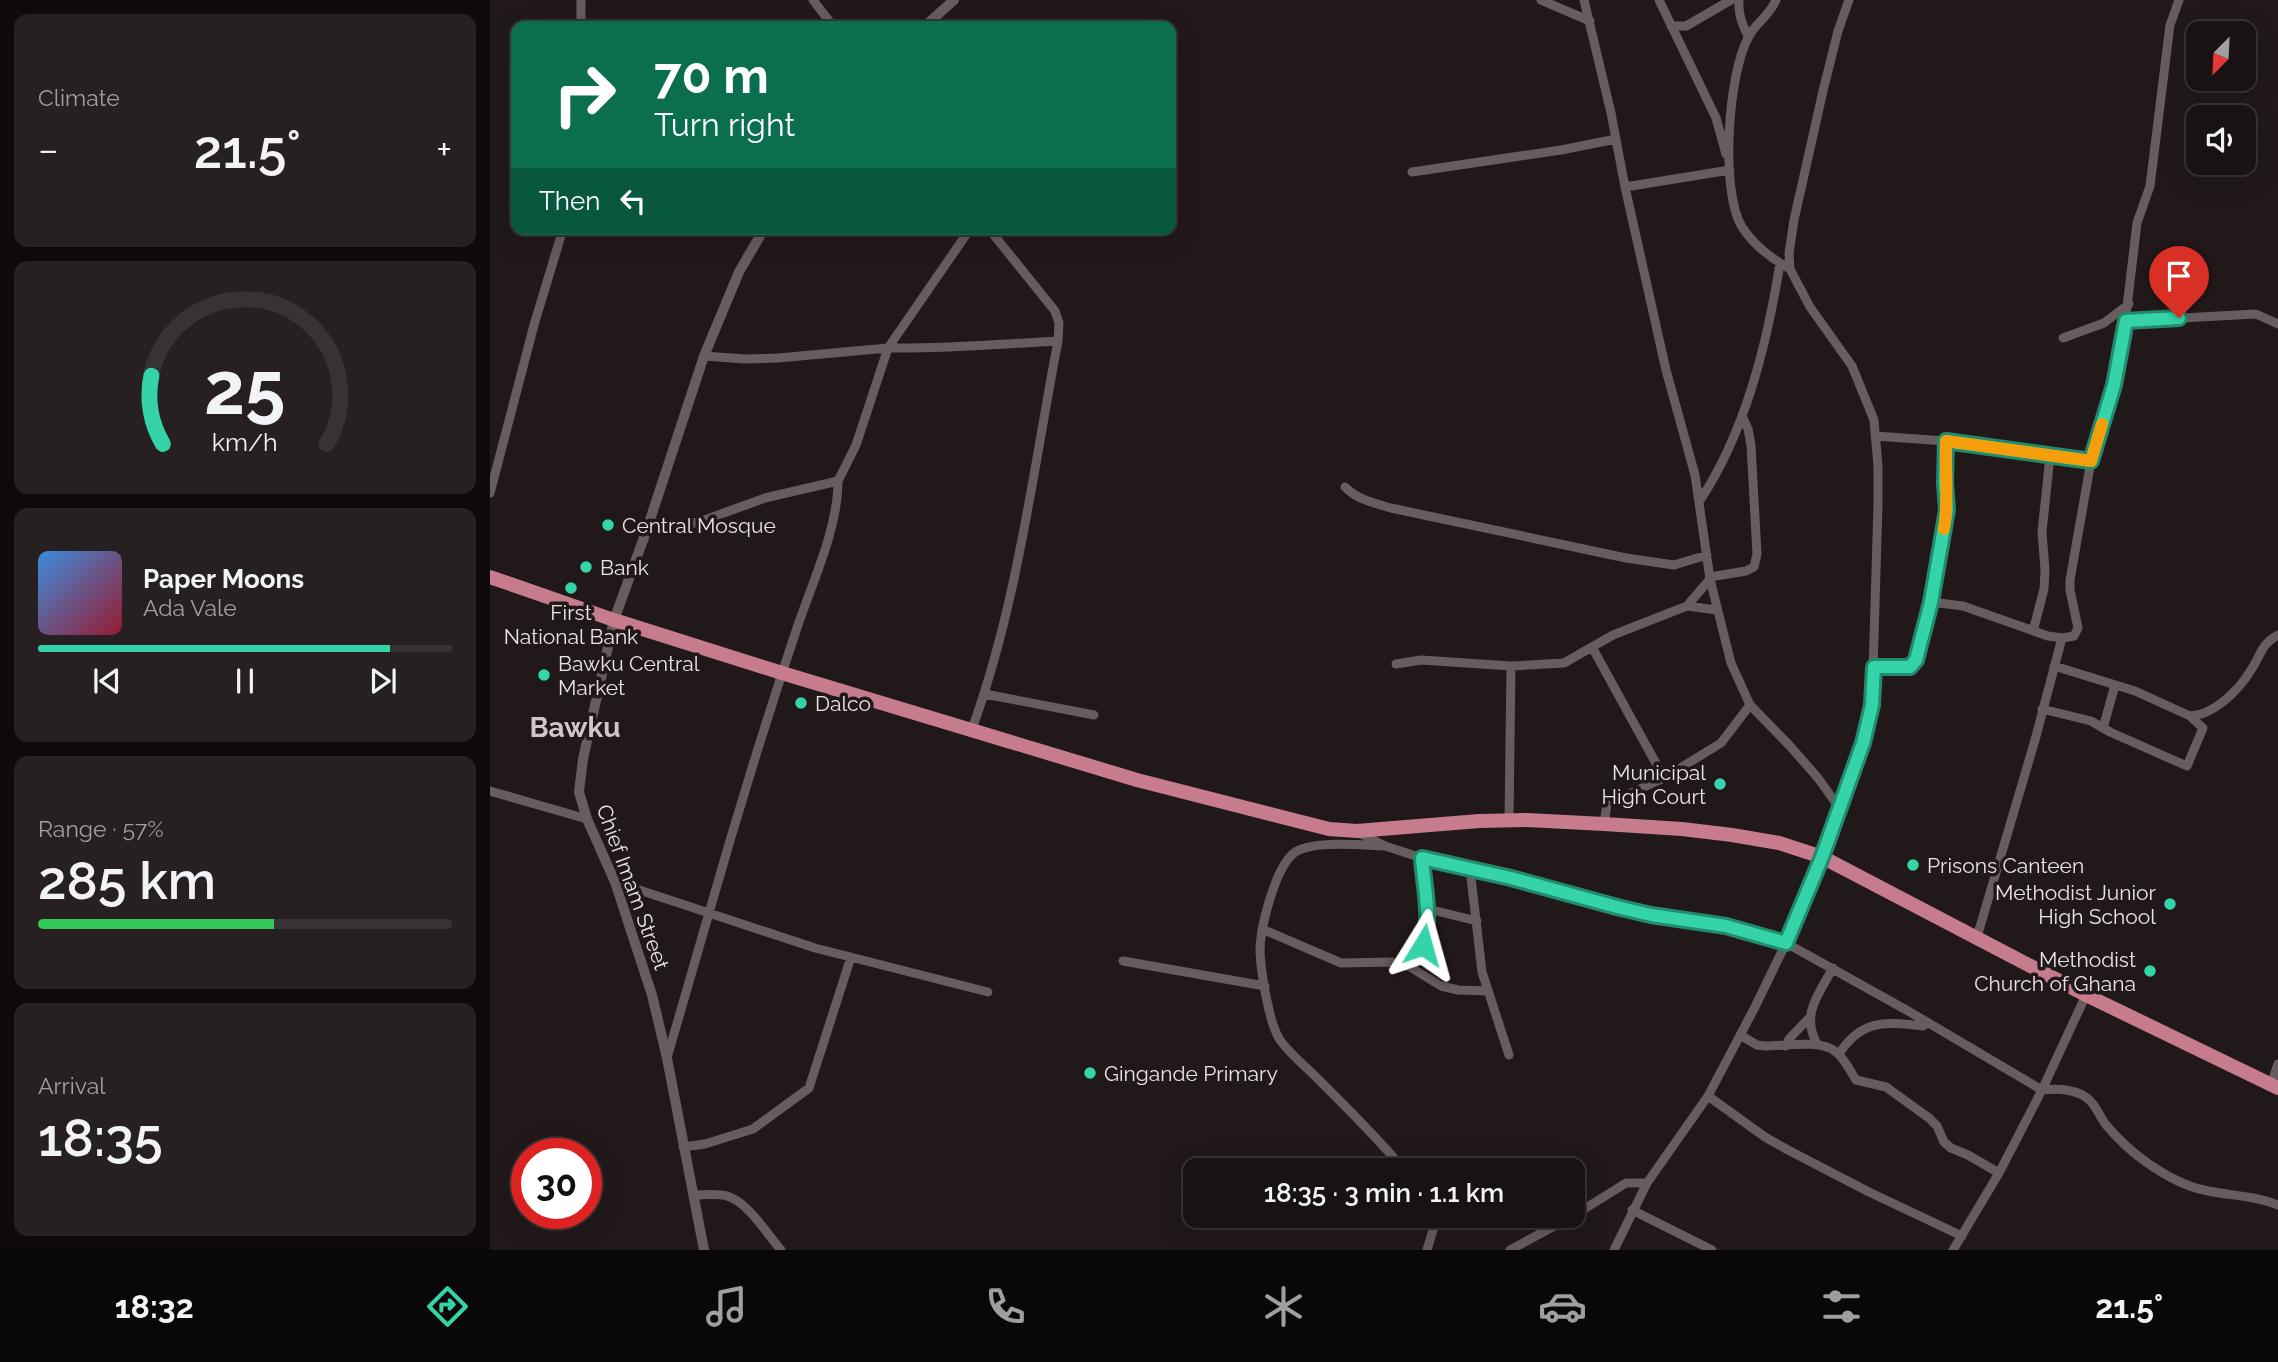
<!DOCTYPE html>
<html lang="en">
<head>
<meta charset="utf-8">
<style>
	body { margin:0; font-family:Raleway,sans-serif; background:#262022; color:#f1f3f6; height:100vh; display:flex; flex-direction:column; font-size:26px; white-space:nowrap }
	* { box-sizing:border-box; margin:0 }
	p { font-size:23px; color:#9f9ea0 }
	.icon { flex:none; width:38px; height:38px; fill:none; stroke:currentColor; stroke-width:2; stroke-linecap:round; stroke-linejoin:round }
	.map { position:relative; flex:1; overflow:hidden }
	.drawer { display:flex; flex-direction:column; gap:14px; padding:14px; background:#0e0a0b; width:490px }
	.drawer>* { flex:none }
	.top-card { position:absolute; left:21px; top:21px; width:665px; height:214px; border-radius:14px; box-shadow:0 7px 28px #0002,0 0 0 2px #373234; background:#0b6e4f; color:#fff; overflow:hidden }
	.needle { width:46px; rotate:204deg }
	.tools { position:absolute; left:1696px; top:21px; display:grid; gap:14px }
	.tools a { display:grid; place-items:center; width:70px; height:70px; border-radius:14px; background:#191214; box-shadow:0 7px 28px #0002,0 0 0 2px #373234; font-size:35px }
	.speed { position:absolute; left:21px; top:1138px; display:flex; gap:14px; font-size:35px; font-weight:700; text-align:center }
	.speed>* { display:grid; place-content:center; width:91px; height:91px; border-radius:50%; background:#191214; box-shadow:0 7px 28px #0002,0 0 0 2px #373234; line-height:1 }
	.speed .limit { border:10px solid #d22; background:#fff; color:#111 }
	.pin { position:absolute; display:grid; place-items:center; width:60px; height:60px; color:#fff; margin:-72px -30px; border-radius:50% 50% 50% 0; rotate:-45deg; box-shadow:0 0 7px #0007 }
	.pin .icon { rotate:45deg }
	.me { position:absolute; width:77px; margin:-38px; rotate:8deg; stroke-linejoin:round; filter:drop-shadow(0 0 5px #0008) }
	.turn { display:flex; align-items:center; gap:24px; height:147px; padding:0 28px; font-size:32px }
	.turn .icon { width:91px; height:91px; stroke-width:2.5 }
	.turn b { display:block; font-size:49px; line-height:60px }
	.then { display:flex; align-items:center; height:66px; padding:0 28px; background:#0003; gap:14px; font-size:26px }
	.big { font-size:52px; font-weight:600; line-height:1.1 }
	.drawer .tile { flex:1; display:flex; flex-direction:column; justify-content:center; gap:10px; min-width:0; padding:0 24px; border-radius:14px; background:#262022 }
	.drawer .dial { align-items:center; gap:0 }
	.dial svg { height:182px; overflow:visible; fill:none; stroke:#373234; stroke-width:7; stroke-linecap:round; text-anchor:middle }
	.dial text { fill:#f1f3f6; stroke:none }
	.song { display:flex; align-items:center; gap:21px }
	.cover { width:84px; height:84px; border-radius:10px; background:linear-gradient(135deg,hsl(210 70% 55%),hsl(350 70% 35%)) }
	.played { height:7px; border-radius:4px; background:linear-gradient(90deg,#34d4a8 85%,#373234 85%) }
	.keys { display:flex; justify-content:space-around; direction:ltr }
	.heat { display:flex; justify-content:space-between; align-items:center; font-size:38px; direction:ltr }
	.charge { height:10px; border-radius:5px; background:linear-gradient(90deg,#34c759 57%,#373234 0) }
	.trip { position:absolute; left:693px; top:1158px; width:402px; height:70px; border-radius:14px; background:#191214; box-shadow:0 7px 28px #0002,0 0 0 2px #373234; font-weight:600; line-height:70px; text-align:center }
	.tabs { display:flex; height:112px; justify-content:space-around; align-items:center; background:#0a0708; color:#9f9ea0 }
	.tabs .icon { width:49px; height:49px }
	.tabs .active { color:#34d4a8 }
	.tabs b { font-size:32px; color:#f1f3f6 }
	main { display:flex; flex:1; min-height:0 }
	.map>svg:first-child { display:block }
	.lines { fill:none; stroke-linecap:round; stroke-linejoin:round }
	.minor { stroke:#675c5e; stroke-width:9 }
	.tertiary { stroke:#675c5e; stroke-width:10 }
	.trunk { stroke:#c77c8d; stroke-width:14 }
	.route-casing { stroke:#228a6d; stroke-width:18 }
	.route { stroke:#34d4a8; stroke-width:12 }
	.slow { stroke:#f59e0b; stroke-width:12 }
	.poi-dot { fill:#34d4a8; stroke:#21181a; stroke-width:2.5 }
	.labels { text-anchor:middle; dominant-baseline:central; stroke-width:7; stroke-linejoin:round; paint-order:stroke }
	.poi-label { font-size:21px; fill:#eae3e4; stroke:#21181a; text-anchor:start }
	.street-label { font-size:21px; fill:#eae3e4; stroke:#21181a }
	.district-label { font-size:28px; font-weight:bold; fill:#d2c6c8; stroke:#21181a }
</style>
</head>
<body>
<main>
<section class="drawer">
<div class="tile"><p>Climate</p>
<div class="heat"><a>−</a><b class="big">21.5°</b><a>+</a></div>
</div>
<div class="tile dial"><svg viewBox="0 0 100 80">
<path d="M14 69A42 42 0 1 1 86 69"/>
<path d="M14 69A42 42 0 0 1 9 39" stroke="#34d4a8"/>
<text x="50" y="56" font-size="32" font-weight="700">25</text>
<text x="50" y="72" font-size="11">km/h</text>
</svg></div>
<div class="tile">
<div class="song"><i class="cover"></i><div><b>Paper Moons</b><p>Ada Vale</p></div></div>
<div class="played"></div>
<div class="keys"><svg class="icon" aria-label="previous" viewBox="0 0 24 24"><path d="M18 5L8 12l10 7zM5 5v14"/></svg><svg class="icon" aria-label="pause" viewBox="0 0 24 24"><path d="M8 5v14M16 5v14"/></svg><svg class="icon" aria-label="next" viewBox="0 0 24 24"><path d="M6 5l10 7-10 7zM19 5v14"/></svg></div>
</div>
<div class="tile"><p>Range · 57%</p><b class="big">285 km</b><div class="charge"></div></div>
<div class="tile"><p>Arrival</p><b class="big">18:35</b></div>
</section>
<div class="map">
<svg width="1788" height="1250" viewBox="0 0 1788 1250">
	<rect width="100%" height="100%" fill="#21181a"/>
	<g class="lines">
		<!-- minor -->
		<path class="minor" d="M323,0L343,26
			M1051,0L1100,21
			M1169,0L1226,118L1236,154
			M1249,0C1248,14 1252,24 1258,36
			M1286,0C1279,17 1265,23 1258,38C1238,75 1230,191 1252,227C1263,244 1282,259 1300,269
			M91,26V0
			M1181,26H1196L1241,0
			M922,172L1071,150L1126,139
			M1135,187L1240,170
			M1636,321L1766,314L1788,324
			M1573,338L1614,323L1639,304
			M214,356L255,359L288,358L398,348L480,229
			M1456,441L1560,456L1552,532L1555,570L1554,589L1543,631
			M1560,456L1601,461
			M855,487C868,500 884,503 901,508L1136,558L1184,565L1217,555
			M0,493L44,325L73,229
			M1209,502C1255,433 1277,345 1290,263
			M156,532L209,522L275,498L348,481L366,445L398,348C454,349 511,344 568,341
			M1220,577L1256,571L1264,567L1267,554L1261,445L1258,429L1252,416
			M1220,579L1197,606L1227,610
			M1441,602L1473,606L1558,636L1572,638L1545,740L1487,937
			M1572,638L1584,636L1588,628L1580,590V580L1601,461L1624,385L1632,349L1647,223L1660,186L1680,25L1689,0
			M1102,647L1174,778
			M906,664L931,660L1021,666L1074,663L1123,635L1197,606
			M1564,666L1645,691L1700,716C1724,715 1749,690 1761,670C1771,655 1771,644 1788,635
			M1384,667H1420L1426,660L1441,602L1457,510L1455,483L1456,441L1385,436
			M495,694L604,715
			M1552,709L1601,721L1620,732L1697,766L1713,728L1700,716
			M1613,728L1625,685
			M482,729C527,605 543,471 568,341L569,323L565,311L499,229
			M0,791L97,819
			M1350,809L1373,743L1382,705L1388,504V466L1384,420L1362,366L1320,307L1300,269L1299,253L1304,220L1333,91L1348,31L1359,0
			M1019,820L1021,666
			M1114,824L1117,804L1174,778L1231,743L1260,705
			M869,833L895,846L932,858L1021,878L1127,907L1161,915L1236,926L1296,943L1350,809L1328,778L1299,745L1260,705L1241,663L1220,579L1205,475L1176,370L1135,187L1121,113L1094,0
			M893,846C872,845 820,840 804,853C785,868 770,928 770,952C771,972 779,1024 790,1040C800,1054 815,1066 827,1078C857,1108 888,1138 915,1171
			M980,869L992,972L1019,1055
			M125,882L219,913C246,818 275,724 306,631C321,585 348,530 348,481
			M938,909L987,921
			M772,929L851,963L903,962L920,967L951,986L968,990L998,991
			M633,961L775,986
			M920,967C949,929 934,901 932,858
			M1250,1035L1267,1045L1275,1046C1295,1046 1331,1039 1346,1052C1355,1059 1360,1071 1366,1080L1396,1087L1439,1118L1447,1126L1454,1142L1461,1148L1478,1155L1509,1173
			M1327,1044C1311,1014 1328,995 1343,968
			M1296,1046L1299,1039L1319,1018
			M1349,1054C1372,1018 1396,1022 1433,1026L1437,1022
			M177,1058L219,913L325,948L498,992
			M1781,1085L1788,1064
			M1218,1096L1275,1137L1298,1150L1379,1192L1472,1236
			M193,1147L215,1144L263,1129L319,1088L361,957
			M204,1195C214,1195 227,1193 237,1196C258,1202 277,1234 291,1250
			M1142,1210L1222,1250
			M1083,1216L1136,1183H1157
			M937,1250L945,1223L942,1216
			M1020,1250L1083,1216
			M1124,1250L1157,1183L1218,1096L1265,1007L1296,943L1420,1012L1552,1090C1567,1088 1592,1089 1602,1103C1608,1110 1611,1119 1617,1126C1628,1139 1642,1152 1656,1162C1673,1174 1694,1186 1714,1190C1739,1196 1764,1195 1788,1205
			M1463,1250L1509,1173L1552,1090L1596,995"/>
		<!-- tertiary -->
		<path class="tertiary" d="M435,26L464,0
			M214,1250L177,1058L162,995L125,882L97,819L89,792L93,759L124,620L156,532L214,356L249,272L274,229"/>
		<!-- trunk -->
		<path class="trunk" d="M0,577L124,620L292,673L647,780L839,829L867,831L989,821L1037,820L1114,824L1192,829L1242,835L1289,843L1332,857L1596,995L1788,1088"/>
	</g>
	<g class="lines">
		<!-- route casing -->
		<g class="route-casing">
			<path id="route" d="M933,945C942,916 934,888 932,858L1021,878L1127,907L1161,915L1236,926L1296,943L1332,857L1373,743L1382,705L1384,667H1420L1426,660L1441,602L1457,510L1455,483L1456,441L1601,461L1624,385L1636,321L1689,318"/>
		</g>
		<!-- route -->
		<use href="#route" class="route"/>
		<!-- slow -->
		<path class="slow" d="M1454,529C1459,500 1455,470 1456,441L1601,461L1612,424"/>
	</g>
	<!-- markers -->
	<g class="poi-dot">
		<circle cx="118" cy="525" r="7"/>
		<circle cx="96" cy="567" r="7"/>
		<circle cx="81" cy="588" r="7"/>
		<circle cx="54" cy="675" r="7"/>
		<circle cx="311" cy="703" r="7"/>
		<circle cx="1230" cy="784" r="7"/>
		<circle cx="1423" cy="865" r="7"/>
		<circle cx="1680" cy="904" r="7"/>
		<circle cx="1660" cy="971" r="7"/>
		<circle cx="600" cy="1073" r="7"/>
	</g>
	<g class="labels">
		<!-- poi labels -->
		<g class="poi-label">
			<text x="132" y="525">Central Mosque</text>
			<text x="110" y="567">Bank</text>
			<text x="81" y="612" text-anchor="middle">First<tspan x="81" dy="24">National Bank</tspan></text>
			<text x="68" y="663">Bawku Central<tspan x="68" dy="24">Market</tspan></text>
			<text x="325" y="703">Dalco</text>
			<text x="1216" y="772" text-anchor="end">Municipal<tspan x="1216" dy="24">High Court</tspan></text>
			<text x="1437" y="865">Prisons Canteen</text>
			<text x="1666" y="892" text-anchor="end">Methodist Junior<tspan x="1666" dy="24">High School</tspan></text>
			<text x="1646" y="959" text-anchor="end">Methodist<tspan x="1646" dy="24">Church of Ghana</tspan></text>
			<text x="614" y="1073">Gingande Primary</text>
		</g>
		<!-- street labels -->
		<g class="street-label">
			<text transform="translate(143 887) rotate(70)">Chief Imam Street</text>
		</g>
		<!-- district labels -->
		<g class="district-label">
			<text x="85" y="727">Bawku</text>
		</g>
	</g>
</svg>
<div class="tools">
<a><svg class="needle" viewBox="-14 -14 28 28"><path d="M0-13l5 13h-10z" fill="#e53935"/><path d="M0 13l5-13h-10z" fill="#9f9ea0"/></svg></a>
<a><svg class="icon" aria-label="sound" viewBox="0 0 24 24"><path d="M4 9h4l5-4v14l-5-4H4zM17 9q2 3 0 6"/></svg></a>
</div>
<div class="speed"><div class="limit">30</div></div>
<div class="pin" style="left:1689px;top:318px;background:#d93025"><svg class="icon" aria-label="arrive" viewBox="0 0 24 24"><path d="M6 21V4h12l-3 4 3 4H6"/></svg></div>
<svg class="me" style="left:933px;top:945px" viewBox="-20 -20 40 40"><path d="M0-17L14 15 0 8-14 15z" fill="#34d4a8" stroke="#fff" stroke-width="4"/></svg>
<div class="trip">18:35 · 3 min · 1.1 km</div>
<div class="top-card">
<div class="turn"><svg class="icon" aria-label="right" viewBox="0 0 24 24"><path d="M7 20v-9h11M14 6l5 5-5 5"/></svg><div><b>70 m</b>Turn right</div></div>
<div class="then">Then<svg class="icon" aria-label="left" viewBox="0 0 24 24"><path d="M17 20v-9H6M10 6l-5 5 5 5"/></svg></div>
</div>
</div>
</main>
<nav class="tabs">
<b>18:32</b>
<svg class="icon active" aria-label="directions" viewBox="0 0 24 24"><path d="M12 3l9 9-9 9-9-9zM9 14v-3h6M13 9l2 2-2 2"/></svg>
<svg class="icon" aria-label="music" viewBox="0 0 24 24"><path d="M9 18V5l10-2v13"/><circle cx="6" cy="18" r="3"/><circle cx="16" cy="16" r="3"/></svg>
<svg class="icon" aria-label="phone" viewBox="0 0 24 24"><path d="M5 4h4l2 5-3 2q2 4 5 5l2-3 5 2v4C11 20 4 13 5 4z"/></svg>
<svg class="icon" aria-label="climate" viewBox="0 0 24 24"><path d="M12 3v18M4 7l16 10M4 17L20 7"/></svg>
<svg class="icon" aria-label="car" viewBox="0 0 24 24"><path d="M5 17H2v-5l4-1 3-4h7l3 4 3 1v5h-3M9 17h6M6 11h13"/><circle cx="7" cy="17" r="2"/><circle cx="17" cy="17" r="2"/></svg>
<svg class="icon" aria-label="filters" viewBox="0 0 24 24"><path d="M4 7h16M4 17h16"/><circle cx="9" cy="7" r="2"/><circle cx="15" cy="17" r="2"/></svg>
<b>21.5°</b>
</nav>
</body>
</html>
